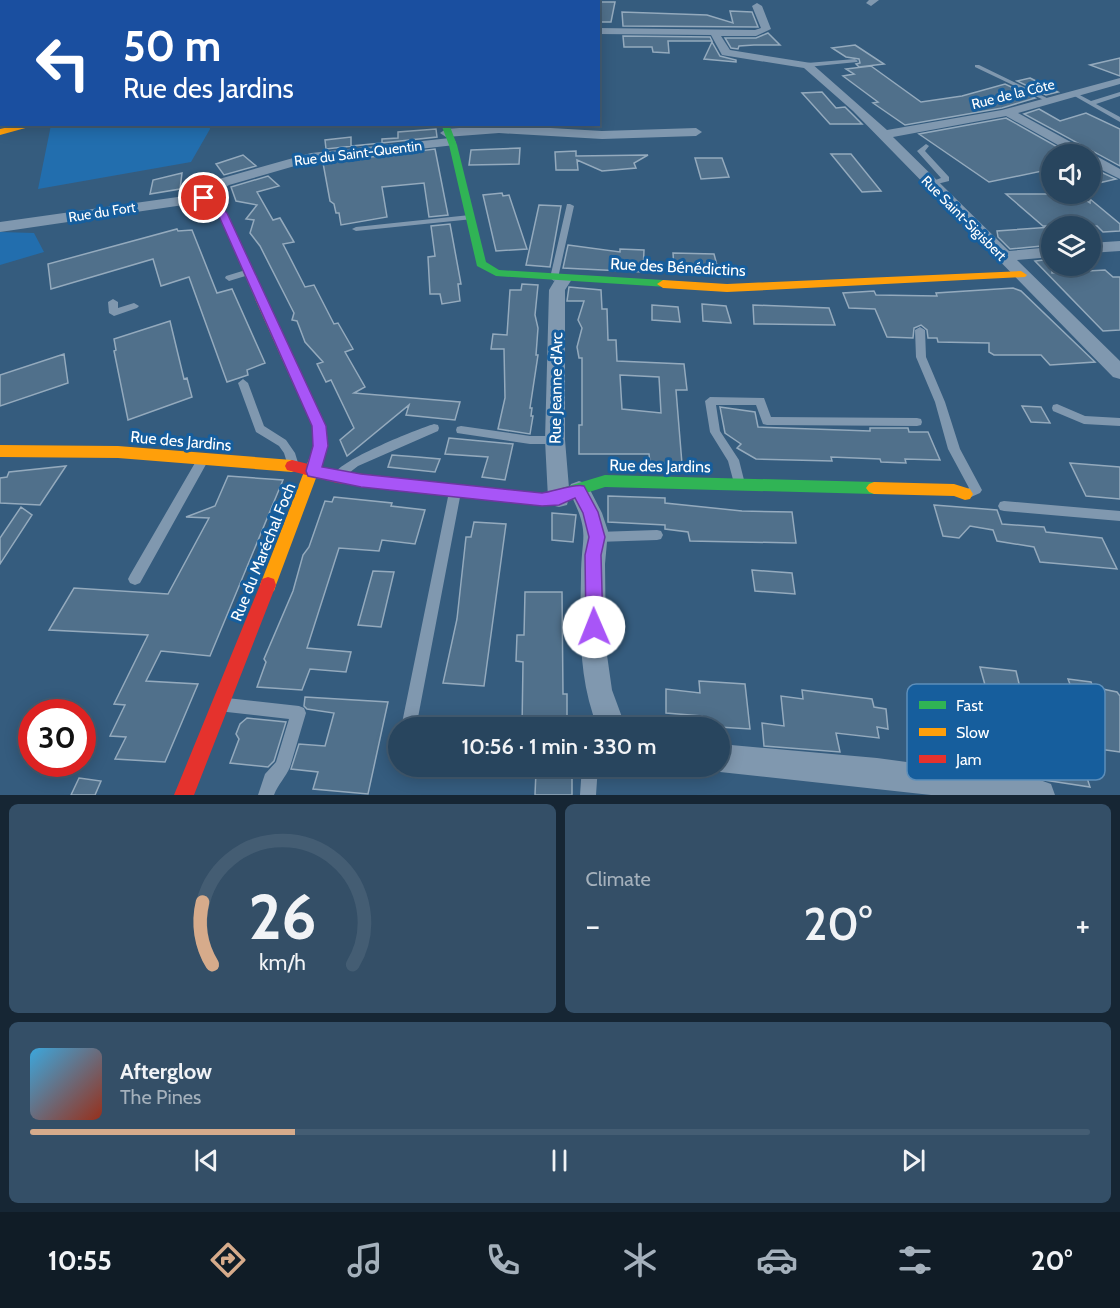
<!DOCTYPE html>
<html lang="en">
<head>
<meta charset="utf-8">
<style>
	body { margin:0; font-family:Cabin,sans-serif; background:#344f67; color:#f1f3f6; height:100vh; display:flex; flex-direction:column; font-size:22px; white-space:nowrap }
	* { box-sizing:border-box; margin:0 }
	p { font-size:20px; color:#a5b1bc }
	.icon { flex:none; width:33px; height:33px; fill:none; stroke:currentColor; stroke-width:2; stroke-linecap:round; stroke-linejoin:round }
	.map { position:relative; height:795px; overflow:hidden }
	.details { display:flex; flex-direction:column; gap:9px; padding:9px; background:#162634; flex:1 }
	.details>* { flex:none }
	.banner { position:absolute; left:0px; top:0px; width:600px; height:126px; box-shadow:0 3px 15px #0003,0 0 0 2px #445d73; background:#1a4fa0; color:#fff; overflow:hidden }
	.fabs { position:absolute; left:1041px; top:144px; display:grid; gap:12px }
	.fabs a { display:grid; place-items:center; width:60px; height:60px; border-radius:50%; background:#28455e; box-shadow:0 3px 15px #0003,0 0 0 2px #445d73; font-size:30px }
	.speed { position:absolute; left:18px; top:699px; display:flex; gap:12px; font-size:30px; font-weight:700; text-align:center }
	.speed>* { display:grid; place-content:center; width:78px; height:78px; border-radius:50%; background:#28455e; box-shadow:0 3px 15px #0003,0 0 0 2px #445d73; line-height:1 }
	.speed .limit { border:9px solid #d22; background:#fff; color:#111 }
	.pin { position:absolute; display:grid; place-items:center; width:51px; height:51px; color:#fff; margin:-26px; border:3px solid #fff; border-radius:50%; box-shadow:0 2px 6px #0007 }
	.me { position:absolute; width:66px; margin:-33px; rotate:359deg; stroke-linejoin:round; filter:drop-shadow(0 0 4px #0008) }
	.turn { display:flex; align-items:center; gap:21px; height:126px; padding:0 24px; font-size:27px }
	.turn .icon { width:78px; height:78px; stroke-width:2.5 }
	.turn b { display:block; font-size:42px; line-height:51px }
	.big { font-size:45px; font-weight:600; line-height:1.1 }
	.details .widget { flex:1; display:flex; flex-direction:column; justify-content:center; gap:9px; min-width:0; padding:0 21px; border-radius:9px; background:#344f67 }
	.details .dial { align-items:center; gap:0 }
	.dial svg { height:156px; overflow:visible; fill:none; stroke:#445d73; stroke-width:7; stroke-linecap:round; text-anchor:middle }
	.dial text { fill:#f1f3f6; stroke:none }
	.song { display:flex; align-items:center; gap:18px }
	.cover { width:72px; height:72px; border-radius:9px; background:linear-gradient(135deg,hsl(200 70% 55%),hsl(10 70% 35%)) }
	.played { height:6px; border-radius:3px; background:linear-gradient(90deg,#d6ab8b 25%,#445d73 25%) }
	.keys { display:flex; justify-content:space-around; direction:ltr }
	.heat { display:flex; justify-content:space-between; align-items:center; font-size:33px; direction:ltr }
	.details .tiles { flex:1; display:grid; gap:9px; grid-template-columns:1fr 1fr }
	.widget:last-child { grid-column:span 2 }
	.trip { position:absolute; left:388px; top:717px; width:342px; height:60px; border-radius:30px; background:#28455e; box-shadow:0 3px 15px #0003,0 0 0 2px #445d73; font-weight:600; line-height:60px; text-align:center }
	.dock { display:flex; height:96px; justify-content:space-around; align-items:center; background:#101c26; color:#a5b1bc }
	.dock .icon { width:42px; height:42px }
	.dock .active { color:#d6ab8b }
	.dock b { font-size:27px; color:#f1f3f6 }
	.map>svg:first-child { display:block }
	.green { fill:#226eae }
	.building { fill:#50708b; stroke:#94aabd; stroke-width:1.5; fill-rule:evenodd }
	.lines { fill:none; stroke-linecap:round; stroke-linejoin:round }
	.lane { fill:#8098af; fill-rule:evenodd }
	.street { fill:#8098af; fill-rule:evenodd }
	.fast { fill:#30b455; fill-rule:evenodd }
	.slow { fill:#ff9f0a; fill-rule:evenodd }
	.jam { fill:#e5322d; fill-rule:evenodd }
	.route { fill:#a855f7; stroke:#6d37a1; stroke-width:1.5 }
	.labels { text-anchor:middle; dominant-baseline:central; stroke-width:6; stroke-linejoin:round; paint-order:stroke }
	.far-street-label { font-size:14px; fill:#fff; stroke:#165e9d }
	.street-label { font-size:16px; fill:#fff; stroke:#165e9d }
	.key { fill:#165e9d; stroke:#5c8eba; stroke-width:1.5 }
	.key-label { font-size:16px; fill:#fff }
</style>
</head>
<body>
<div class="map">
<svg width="1120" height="795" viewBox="0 0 1120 795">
	<rect width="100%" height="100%" fill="#355c7e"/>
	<!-- green -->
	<path class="green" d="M0,0H234L2,2L1,42Z
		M51,125L209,124L210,129L191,162L38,189Z
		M0,232L34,233L44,252L0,265Z"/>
	<!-- building -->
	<path class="building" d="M598,2H615L611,22H598Z
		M730,11L752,12L758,27L623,26L622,12L707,15L733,23Z
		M768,33L780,45H754L739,46L738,49L731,48L725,38H756Z
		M623,36L710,37L712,41H668L669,53L653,52L652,47H624Z
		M712,42L720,56L736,60V62L704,59Z
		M855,45L884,64L859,67L856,64L860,63L859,59L846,57L832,48Z
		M1120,58V76L1090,65Z
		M871,66L921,102L962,96L1005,84L1035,98L1002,108L905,125L873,103L878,102L843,76L854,74L846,69Z
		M1030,78L1058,92L1046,95L1017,81Z
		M822,92L836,108L845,107L862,124H830L802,93Z
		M1039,109L1060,121L1086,113L1120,129V166L1024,114Z
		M1006,118L1070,154H1052V169L989,182L919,134Z
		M436,129L437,137L326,149L325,140L351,137V146L382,143V139L398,138V132Z
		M520,148L519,164L469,165L471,150Z
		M435,149L448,215L429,217L424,183L382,187L387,217L341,225L339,213H336L334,204L330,201L323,163Z
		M576,151V156L648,155L634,163L636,168L602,171L577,160L578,170H556L555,152Z
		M831,154H851L881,191L862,192Z
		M243,155L256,166L224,175L216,164Z
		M695,158H722L729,177L701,179Z
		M1090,167L1116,179L1090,185Z
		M182,173L180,189L150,194L153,180Z
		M268,176L279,186L257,192L273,220L280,218L294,242L283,244L305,287L314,285L334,324L338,323L353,349L345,352L365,387L354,393L460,402L455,420L406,415L409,405L347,456L340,440L354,428L331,380L326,382L317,364L323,362L305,342L297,321L292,320L294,313L260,246L250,233L254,220L246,219L257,205L236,201L231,187Z
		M502,193L503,196L509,195L527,249L496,251L483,195Z
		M1006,194H1076L1090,203V199L1120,224V231L1103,232L1097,226H1043Z
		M539,205L561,206L550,267L526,265Z
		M450,224L461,284H458L460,301L442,304L440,294H430L428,257L435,256L431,226Z
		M1052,227V245L1010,249L998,237L997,231Z
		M177,229L178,231L192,230L217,293L232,289L265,363L247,370L248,375L227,382L189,277L161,286L153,259L51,289L48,264Z
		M568,245L620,252V249L644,250L643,272L563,268Z
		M673,253L714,254L718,269L674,267Z
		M1052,259V273L1105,270L1113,277H1120V330L1103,331L1035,261Z
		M522,284L538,285L535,315L538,328L536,355H538L530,408H532L531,416H533L530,434L498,429L505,398L504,349H491L493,334L507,335L510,290H521Z
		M569,287L601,290L602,309H607L608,340H616L617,361L684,364L687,390H676L682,464L650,463L649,454H579V425H582V358H579L577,347L582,328L578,320L584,301H567ZM620,375L659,377L661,413L622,409Z
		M1013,288L1021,291L1095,362L1050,365L1041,355H994L989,352V343L938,342L937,338H928L927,330L921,325L914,328L913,338L887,337L875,309L849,308L843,293L874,291L876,295L937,296L936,293Z
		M702,304L726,306L731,323L703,321Z
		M652,305L678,307L680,322L652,320Z
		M753,305L829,308L835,325L754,324Z
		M170,321L184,379L187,378L192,397L128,420L114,351L116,350L114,339Z
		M64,354L68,383L0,406V375Z
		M1022,406L1041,407L1050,423L1031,422Z
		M720,407L755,412L758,427L870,431V428H908L909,432H928L940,460L905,459L906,463L881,462L880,459L831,457L832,461L756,459L737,448L741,444L725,433Z
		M449,438L513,444L505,480L482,477L488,457L445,454Z
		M392,455L418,457L440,459L435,472L388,467Z
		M1070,463L1120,467V499L1086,496Z
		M66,466L40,505L0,503V478L7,477L9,472Z
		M228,476L283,480L210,656L161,651L146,681L198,684L165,762L115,759L126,737L110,736L125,705L114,704L148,635L49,630L74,588L168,594L209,518L186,517L215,506Z
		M608,496L665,498V503L742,511L792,512L796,543L690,541L688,532L665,529V525L608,522Z
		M334,497L392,503L391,506L425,510L415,544L382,540L379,551L339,548L307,648L351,652L346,672L310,669L302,690L257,687L266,662L264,659L293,591L303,555L309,547L325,501L332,502Z
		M934,505L997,510L1002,524L1044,527L1046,532L1102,538L1117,569L1040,562L1034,547L997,541L993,530L970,526L959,538L943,536Z
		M21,507L32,515L0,564V538Z
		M552,513L576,515L573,542L552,540Z
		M474,522L506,524L484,686L443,683L457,619L466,537H471Z
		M752,570L792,573L795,594L755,591Z
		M373,571L394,572L381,627L358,625Z
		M525,592H562L563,694H567V721H563V728H522L523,662L516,661L517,635H524Z
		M980,667L1016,671L1022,696L987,692Z
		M1068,679L1091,682L1093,687L1117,692L1120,696V752L1064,744L1053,708L1043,707L1038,689L1074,695Z
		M699,681L745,684L750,729L703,726L702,716L666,713V689L700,693Z
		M802,690L872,699L874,707L886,709L888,729L877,727L879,738L836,733L840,752L764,746L762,723L784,726L781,696L803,699Z
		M305,697L388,702L368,794L313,789L318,772L291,769L299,744L325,746L334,713L307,709L304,706Z
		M247,718L286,722L274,761L268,767L230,763L239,739L236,734L240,724Z
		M983,728L1077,747L1090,787L979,770L969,732L984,734Z
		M536,771L572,776V795H535Z
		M79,778L101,781L95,795H71Z"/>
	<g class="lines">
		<!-- lane -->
		<path class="lane" d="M0,40H2V44H0Z
			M855,59L858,61L857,62L807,67L804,65L807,63Z
			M975,65H979L1053,101L1048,102L975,67Z
			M1120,92V96L1096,104L1120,117V122L1071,94L1076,93L1091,101Z
			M926,144L929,146L925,151L949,177V181L929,186L925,184L941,178L917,151Z
			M567,204H570L574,206L558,278L554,281L550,278Z
			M470,215L474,217L473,219L356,231L352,229L356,227Z
			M249,269L252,270V274L229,281L225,278L226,276Z
			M113,299L118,302V308L134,303L139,306L137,308L114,316L109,313L108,302Z
			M920,327L925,330L926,357L945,402L960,449L982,490L980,493L971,497L967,495L965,492L969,488L948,449L935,402L916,357L915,330Z
			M243,379L248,383L264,426L286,440L295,453L299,466L297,469L293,471L289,469L284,453L279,446L256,432L238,383Z
			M710,397L764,398L771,417L917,418L921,419L922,422L921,425L917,426L767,425L763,424L756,405H716L720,431L739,460L745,484L743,487L739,489L735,487L728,461L710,432L705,401Z
			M1057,404L1085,416L1120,418V426L1084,424L1053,411L1052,408L1053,405Z
			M434,424L438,425L439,428L438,431L358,466L345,476L341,478L337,476L335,473C345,458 415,430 434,424Z
			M461,426L530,436H555L559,437L561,440L559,443L555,444H530L457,433L456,430L457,427Z
			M203,454L207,456L209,459L140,583L135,585L130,583L128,579L130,575L199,456Z
			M455,487L459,489L461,492L416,728H401L449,492L451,489Z
			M1004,501L1120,511V521L1004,511L1000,510L998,506L1000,502Z
			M657,530L661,531L663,535L661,539L657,540L597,542L593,541L591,537L593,533L597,532Z
			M227,698L299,706L304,708L306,713L290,767C286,777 278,784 274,795H258L265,774L276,762L289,719L227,712L222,710L220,705L222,700Z
			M582,766H598L596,795H580Z"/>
		<!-- street -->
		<path class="street" d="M573,0H583V2H573Z
			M869,0H879L871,6L866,3Z
			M757,3L762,6L771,29L756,36H721L730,50L811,63L887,130L1002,110L1120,78V84L1018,113L1120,169V179L1090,164V154H1074L1006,116L893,137L1009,251L1052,247V257L1017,260L1120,361V379L1113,377L853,111L804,68L722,55L711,35L598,34V28L755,30L761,28L752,6Z
			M499,125L602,131L696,128L702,132L696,136L602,139L499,133L446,137L440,133L446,129Z
			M450,138L456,142L455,145L312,161L229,185L204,202L0,232V222L199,194L207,185L219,179L311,153Z
			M1120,241V251L1090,253V243Z
			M564,274L572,279L565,290V440L569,488L571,484L579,481L587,484L602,513L608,531L605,564L606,648L612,690L626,728H598C578,679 580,629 581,577C581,535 591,535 570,493L567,505L559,507L551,505L548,498L545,440L549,290L558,275Z
			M720,744L877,758L1040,780L1051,784L1055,795H931L720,772L709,766H720Z"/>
		<!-- fast -->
		<path class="fast" d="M441,124H449L457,145L486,262L499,270L663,280L667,281V287L496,276L477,266L449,145Z
			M204,195L227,213L267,299L265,302L261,303L255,299L218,214L199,198Z
			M605,475L874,482L879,484L882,488L879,492L874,494L605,487L567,499L562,498L559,493L562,488Z"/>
		<!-- slow -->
		<path class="slow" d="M0,107H2L0,113Z
			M22,124H40L0,135V129Z
			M1021,271L1027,275L1025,277L727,292L663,288L657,284L663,280L727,284Z
			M261,295L267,299L326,426L328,446L276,585L274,591L268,593L262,591L260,585L314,446L312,426L255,299Z
			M0,445L118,446L292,460L297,462L299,466L297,470L292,472L118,458L0,457Z
			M874,482L954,484L970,489L973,494L970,499L965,500L954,496L874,494L869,492L866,488L869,484Z"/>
		<!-- jam -->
		<path class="jam" d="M292,460L337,471L542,494L567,487L572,488L575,493L572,498L542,506L337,483L287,470L285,466L287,462Z
			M268,577L274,579L276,585L194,795H174L260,585L262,579Z"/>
	</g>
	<!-- route -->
	<path class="route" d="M200,196H208L227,213L326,426L328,446L322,467L361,474L542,493C553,492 575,483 584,486L598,512L605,537L601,555L603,627L601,633L594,635L588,633L586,627L585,555L589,537L583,513L575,498L559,505L542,506L361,487L308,476L306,471L313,446L312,426L218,214L200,200Z"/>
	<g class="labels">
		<!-- far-street labels -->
		<g class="far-street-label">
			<text transform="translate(1013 94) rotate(-14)">Rue de la Côte</text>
			<text transform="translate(358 153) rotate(-7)">Rue du Saint-Quentin</text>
			<text transform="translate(102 212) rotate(-9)">Rue du Fort</text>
			<text transform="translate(964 218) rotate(45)">Rue Saint-Sigisbert</text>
		</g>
		<!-- street labels -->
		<g class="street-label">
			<text transform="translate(678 267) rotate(3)">Rue des Bénédictins</text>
			<text transform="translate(556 388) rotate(-89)">Rue Jeanne d'Arc</text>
			<text transform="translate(181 441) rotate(5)">Rue des Jardins</text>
			<text transform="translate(660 466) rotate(1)">Rue des Jardins</text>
			<text transform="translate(263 552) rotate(-68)">Rue du Maréchal Foch</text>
		</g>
	</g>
	<!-- legend -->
	<rect x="907" y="684" width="198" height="96" rx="9" class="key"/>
	<rect x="919" y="701" width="27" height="8" fill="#30b455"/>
	<rect x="919" y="728" width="27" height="8" fill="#ff9f0a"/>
	<rect x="919" y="755" width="27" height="8" fill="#e5322d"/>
	<g class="key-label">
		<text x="956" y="711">Fast</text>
		<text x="956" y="738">Slow</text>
		<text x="956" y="765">Jam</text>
	</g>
</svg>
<div class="fabs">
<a><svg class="icon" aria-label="sound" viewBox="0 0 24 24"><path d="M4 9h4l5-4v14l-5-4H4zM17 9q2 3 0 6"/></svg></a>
<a><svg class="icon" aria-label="layers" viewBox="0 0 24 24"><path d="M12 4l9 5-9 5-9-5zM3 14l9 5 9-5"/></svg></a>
</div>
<div class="speed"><div class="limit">30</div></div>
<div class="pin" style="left:204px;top:198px;background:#d93025"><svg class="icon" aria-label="arrive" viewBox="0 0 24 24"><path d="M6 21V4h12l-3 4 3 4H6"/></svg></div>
<svg class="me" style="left:594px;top:627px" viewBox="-20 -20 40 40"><circle r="19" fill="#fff"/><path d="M0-13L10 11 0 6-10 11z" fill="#a855f7"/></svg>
<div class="trip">10:56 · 1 min · 330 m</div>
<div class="banner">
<div class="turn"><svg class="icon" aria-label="left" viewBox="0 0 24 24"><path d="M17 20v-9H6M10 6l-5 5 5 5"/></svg><div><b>50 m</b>Rue des Jardins</div></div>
</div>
</div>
<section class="details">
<div class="tiles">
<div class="widget dial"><svg viewBox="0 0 100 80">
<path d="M14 69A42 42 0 1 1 86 69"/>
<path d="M14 69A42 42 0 0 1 9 37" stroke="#d6ab8b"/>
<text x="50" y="56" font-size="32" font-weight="700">26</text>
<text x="50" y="72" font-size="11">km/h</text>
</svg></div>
<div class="widget"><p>Climate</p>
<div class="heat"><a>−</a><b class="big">20°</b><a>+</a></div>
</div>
<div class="widget">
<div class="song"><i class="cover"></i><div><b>Afterglow</b><p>The Pines</p></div></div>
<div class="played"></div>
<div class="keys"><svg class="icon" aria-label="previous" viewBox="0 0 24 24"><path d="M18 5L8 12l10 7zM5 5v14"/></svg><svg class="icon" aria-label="pause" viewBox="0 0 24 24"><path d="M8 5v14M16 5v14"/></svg><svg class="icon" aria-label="next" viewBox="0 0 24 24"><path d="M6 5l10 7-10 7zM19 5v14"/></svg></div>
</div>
</div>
</section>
<nav class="dock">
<b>10:55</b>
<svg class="icon active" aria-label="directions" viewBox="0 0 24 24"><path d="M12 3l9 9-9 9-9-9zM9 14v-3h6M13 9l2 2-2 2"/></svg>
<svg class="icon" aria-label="music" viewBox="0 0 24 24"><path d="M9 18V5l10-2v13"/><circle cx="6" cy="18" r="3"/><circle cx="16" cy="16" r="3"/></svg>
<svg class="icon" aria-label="phone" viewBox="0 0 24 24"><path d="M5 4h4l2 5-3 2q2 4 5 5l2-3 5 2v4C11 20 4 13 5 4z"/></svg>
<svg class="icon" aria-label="climate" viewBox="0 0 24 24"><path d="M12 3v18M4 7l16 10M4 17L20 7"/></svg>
<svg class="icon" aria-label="car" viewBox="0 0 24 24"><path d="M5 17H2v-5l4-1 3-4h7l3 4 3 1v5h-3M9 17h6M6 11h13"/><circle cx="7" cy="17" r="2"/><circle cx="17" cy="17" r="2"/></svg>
<svg class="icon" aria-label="filters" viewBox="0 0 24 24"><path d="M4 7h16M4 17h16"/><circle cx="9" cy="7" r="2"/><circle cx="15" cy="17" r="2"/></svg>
<b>20°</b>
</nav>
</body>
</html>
